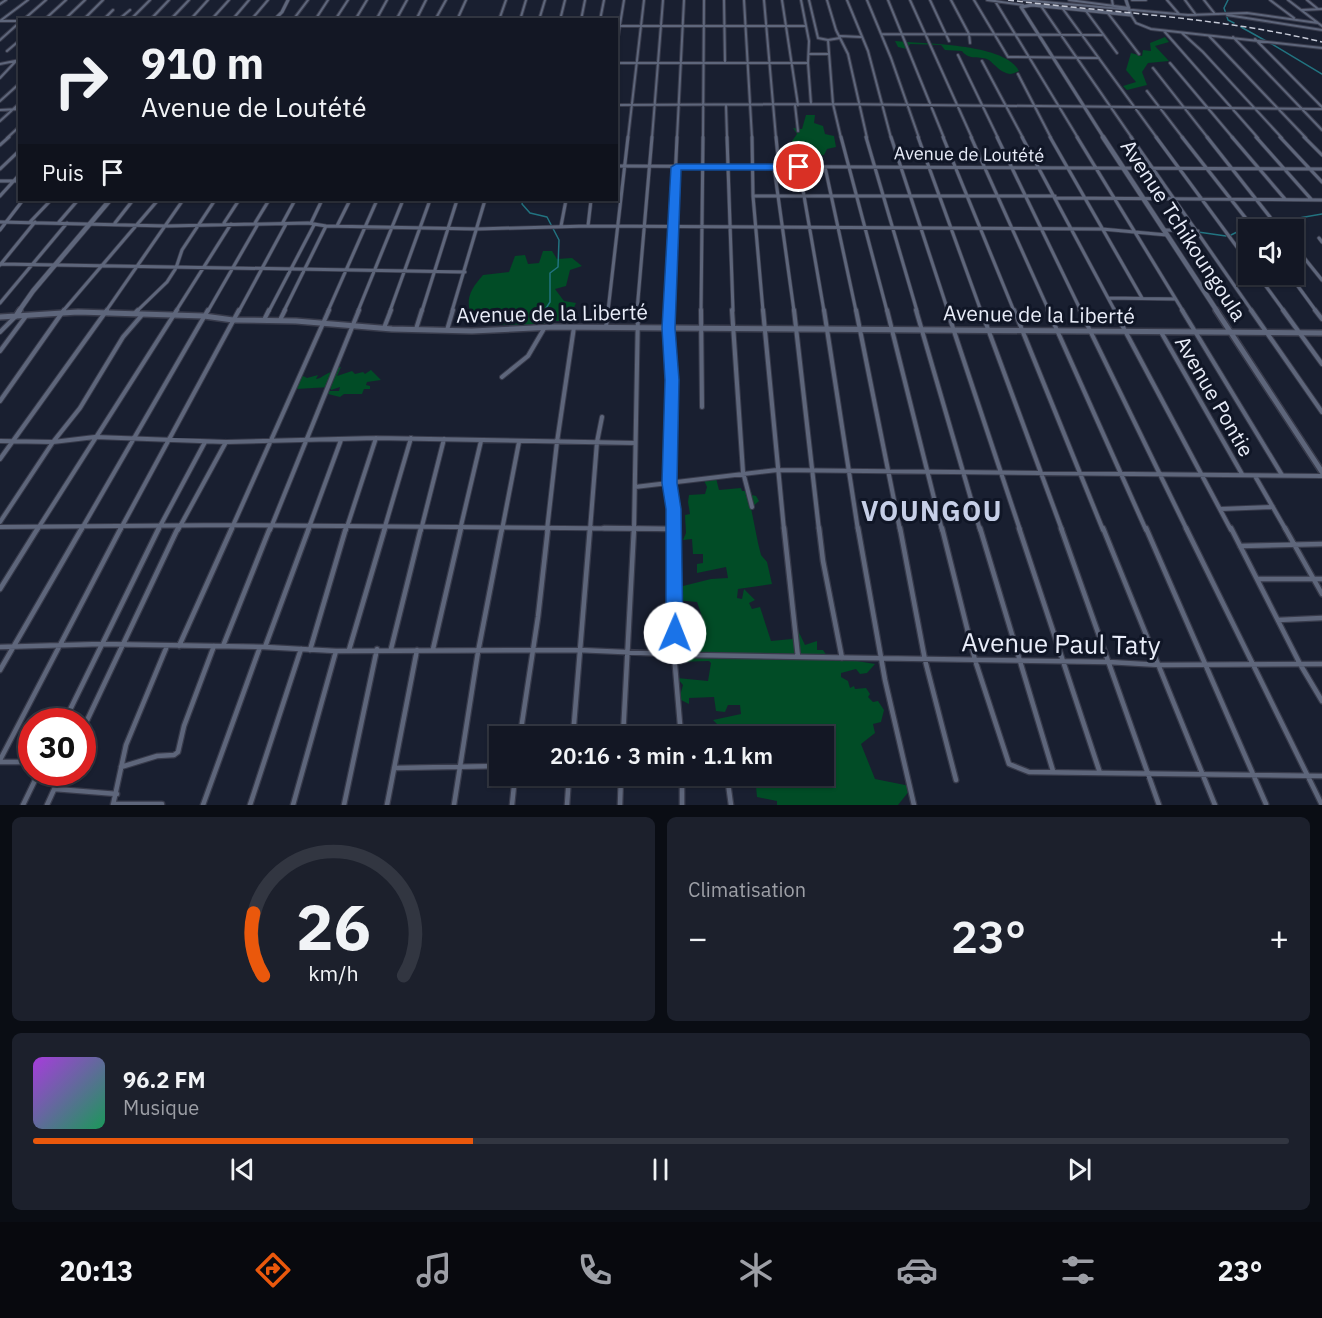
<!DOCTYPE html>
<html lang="fr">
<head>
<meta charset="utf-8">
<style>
	body { margin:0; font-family:"IBM Plex Sans",sans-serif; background:#1c202c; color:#f1f3f6; height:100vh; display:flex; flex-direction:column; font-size:22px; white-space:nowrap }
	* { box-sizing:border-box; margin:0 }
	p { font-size:20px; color:#9d9fa6 }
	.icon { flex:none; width:33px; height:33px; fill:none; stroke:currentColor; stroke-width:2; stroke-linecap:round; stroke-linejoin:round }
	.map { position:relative; height:805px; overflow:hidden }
	.panel { display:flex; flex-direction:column; gap:12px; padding:12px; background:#0a0d14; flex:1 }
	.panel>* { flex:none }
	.guide { position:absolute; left:18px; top:18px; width:600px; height:183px; border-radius:0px; box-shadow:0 2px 4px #0004,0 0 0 2px #323641; background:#131724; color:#f1f3f6; overflow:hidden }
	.buttons { position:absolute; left:1238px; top:219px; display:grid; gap:12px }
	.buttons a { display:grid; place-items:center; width:66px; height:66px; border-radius:0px; background:#131724; box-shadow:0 2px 4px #0004,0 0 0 2px #323641; font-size:30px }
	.speed { position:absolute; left:18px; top:708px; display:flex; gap:12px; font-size:30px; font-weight:700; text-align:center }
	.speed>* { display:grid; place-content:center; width:78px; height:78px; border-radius:50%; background:#131724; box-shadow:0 2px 4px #0004,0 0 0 2px #323641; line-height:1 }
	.speed .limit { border:9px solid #d22; background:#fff; color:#111 }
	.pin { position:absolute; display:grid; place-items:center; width:51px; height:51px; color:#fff; margin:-26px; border:3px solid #fff; border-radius:50%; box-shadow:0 2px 6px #0007 }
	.me { position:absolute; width:66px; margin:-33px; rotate:1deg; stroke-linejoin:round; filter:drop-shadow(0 0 4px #0008) }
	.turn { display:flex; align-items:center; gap:21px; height:126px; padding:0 24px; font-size:27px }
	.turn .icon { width:78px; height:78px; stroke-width:2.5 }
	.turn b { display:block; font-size:42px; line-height:51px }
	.then { display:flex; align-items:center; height:57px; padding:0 24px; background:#0003; gap:12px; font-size:22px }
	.big { font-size:45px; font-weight:600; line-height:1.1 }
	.panel .tile { flex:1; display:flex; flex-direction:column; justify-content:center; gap:9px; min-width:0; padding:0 21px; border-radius:9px; background:#1c202c }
	.panel .dial { align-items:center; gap:0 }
	.dial svg { height:156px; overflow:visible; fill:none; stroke:#323641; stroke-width:7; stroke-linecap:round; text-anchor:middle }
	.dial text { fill:#f1f3f6; stroke:none }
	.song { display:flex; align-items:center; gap:18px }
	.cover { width:72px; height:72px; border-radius:9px; background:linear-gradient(135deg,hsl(280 70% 55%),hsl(150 70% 35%)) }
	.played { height:6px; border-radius:3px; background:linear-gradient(90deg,#ea580c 35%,#323641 35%) }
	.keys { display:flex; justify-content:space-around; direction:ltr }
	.heat { display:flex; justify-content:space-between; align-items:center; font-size:33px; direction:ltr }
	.panel .tiles { flex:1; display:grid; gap:12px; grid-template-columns:1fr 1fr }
	.tile:last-child { grid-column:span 2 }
	.trip { position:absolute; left:489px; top:726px; width:345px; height:60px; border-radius:0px; background:#131724; box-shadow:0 2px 4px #0004,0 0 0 2px #323641; font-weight:600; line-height:60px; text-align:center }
	.tab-bar { display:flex; height:96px; justify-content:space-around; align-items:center; background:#08090e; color:#9d9fa6 }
	.tab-bar .icon { width:42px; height:42px }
	.tab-bar .current { color:#ea580c }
	.tab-bar b { font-size:27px; color:#f1f3f6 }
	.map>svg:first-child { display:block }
	.green { fill:#014c26 }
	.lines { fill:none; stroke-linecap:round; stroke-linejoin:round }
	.stream { stroke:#227380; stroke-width:1.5 }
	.street-far3-casing { stroke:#373a4a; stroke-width:4 }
	.street-far2-casing { stroke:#373a4a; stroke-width:4.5 }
	.street-far1-casing { stroke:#373a4a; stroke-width:6 }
	.street-casing { stroke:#373a4a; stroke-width:7 }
	.secondary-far2-casing { stroke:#373a4a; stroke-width:4.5 }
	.secondary-far1-casing { stroke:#373a4a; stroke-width:6 }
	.secondary-casing { stroke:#373a4a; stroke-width:8 }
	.street-far3 { stroke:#5e667b; stroke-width:2 }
	.street-far2 { stroke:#5e667b; stroke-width:3 }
	.street-far1 { stroke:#5e667b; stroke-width:4 }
	.street { stroke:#5e667b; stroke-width:4.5 }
	.secondary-far2 { stroke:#5e667b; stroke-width:3 }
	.secondary-far1 { stroke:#5e667b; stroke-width:4.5 }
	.secondary { stroke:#5e667b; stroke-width:5 }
	.rail { stroke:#c5c9d6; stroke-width:1.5; stroke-dasharray:6 3; stroke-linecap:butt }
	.route { fill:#1a73e8; stroke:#114b97; stroke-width:1.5 }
	.labels { text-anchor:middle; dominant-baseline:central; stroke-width:6; stroke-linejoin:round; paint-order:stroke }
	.far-street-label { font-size:18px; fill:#e9edf9; stroke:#101626 }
	.street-label { font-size:21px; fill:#e9edf9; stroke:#101626 }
	.near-street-label { font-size:26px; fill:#e9edf9; stroke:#101626 }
	.district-label { font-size:27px; font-weight:bold; letter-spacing:1.5px; fill:#c6cfe7; stroke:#101626 }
</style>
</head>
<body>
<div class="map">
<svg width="1322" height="805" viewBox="0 0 1322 805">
	<rect width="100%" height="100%" fill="#191f30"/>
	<!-- green -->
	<path class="green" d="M1165,37L1169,42L1155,46L1169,61L1148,63L1142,72L1147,85L1127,90L1123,86L1136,82L1126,70L1131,53L1142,56L1143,50L1151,51L1150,43Z
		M895,41C924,44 1005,43 1019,71C1017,72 1012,74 1010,74C1001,73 995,65 989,60C980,55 969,61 962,51L945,50L941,45L910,44L907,49L898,47Z
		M806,115H815L814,123L823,126L825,134L834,136L836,147L827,149L824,155H812L808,149L792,151V141L797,134L793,128L802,129Z
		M543,251H552L557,259L572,258L582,266L570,270L566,286L555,289L564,301L576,303L573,310H561L560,321H547L542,325L486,324L485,319H473C464,300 470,290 483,275L509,272L515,256L525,255L528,264L539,263Z
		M341,367L337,376L352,371L355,374L363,372L365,374L371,370L381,380L367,382L366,385L370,386V389H364L362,394H344L340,397L328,394L329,391H339L340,387L331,390L330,387L296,389L299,378L303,376L307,378L318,375L316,379C323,378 325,373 332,372L334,368Z
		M703,478H716L719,490L741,488L742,491H751L752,495L756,496L759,501L751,508L758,543L761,555L767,562L772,584L738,589L737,598L742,599L744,589L755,600L749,603L752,609L760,607L771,641L792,639L796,636L792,625L794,622L805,645L817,641V650H823L827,656L875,664L867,673L860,674L856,669L841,673V677L848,681L850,688L854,686L855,689L866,688L870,694L868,697L873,702L878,701L884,710L881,722L873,724L875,733L861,744L875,779L910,786V790L898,805H777V801L757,797L755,776H824V736H761L758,727L729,736L713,720L741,714L740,705H728L725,712L716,711L714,697L689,698V704L679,699L683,685L677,678L708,681L711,663L709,661L675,662L674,656L720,654L674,650L675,641H679V637L675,639V626H681L682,629L704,622L697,602L675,600V588L711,579L728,578L726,567L697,573V564L703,563V554H693L692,539L683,540L686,533L685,515L690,514L688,502L689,495L705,494L707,487Z"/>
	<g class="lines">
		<!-- stream -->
		<path class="stream" d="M1228,0L1224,8L1228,20L1234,23
			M1241,27L1266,41
			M1270,43L1322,74
			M523,200L522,204L530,213L547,217L559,240L558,267L550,273V302L543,313L546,321
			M1198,232L1226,236
			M1176,233L1190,232
			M1231,235L1247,227L1322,214"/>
		<!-- street-far3 casing -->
		<g class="street-far3-casing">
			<path id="street-far3" d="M724,0L725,62
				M744,0L752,138
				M764,0L776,138
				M782,0L798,105
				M801,0L809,41L808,63L811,104
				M809,0L818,38L828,40L840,38
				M827,0L836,30L848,54L867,138
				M847,0L868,51L891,138
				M867,0L891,58L919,138
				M888,0L944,138
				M910,0L972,138
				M930,0L949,41
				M951,0L969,34L970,43
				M974,0L1008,57L1099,58
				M987,0L1023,5
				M1023,0L1188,15L1247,13L1318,23
				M1069,0L1129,8
				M1112,0L1113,6
				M1132,0H1146
				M1167,0L1179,14
				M1185,0L1196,15
				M1204,0L1215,14
				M1270,0L1294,18
				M1288,0L1322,26
				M1307,0L1318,9
				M995,1L1078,138
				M0,4L6,0
				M1041,6L1132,138
				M1063,9L1157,138
				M1302,10L1322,9
				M1086,11L1117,53
				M1107,12L1139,54
				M1131,15L1136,23L1151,29L1322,48
				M1227,15L1322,30
				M23,20L46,0
				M44,20L66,0
				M64,20L85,0
				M83,20L103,0
				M103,20L113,10
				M118,20L130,10
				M130,20L150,0
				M150,20L169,0
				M170,20L189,0
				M190,20L208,0
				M211,20L229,0
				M232,20L249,0
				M251,20L268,0
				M293,20L308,0
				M315,20L328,0
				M335,20L348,0
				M355,20L367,0
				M376,20L387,0
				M396,20L407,0
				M416,20L426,0
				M435,20L446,0
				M457,20L466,0
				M499,20L506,0
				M520,20L526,0
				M539,20L545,0
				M560,20L565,0
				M581,20L585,0
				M600,20L604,0
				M0,21L28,0
				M0,21H20
				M616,26H805
				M1164,31L1258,138
				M1182,33L1203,52L1282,138
				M881,34L1102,35
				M840,36L861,37
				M1209,36L1306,138
				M1233,37L1322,130
				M1255,39L1322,107
				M0,40L20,22
				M828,40L833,104L841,138
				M616,49L624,0
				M7,51L20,40
				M810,54H828
				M958,55L998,138
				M982,61L1023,138
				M616,63H808
				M1170,63L1233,138
				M0,64L20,60
				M1153,68L1208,138
				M1018,74L1051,138
				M0,78L16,61
				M1147,91L1183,138
				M0,101L20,83
				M616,105L833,104L1322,109
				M726,105L727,138
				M795,105L798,131
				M0,110L20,109
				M0,121L20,103
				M7,138L20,126
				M628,138L644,0
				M652,138L663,0
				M677,138L684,0
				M703,138L704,0"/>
		</g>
		<!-- street-far2 casing -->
		<g class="street-far2-casing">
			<path id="street-far2" d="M727,137L733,311
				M752,137L753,196L763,311
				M776,137L779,167
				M841,137L887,311
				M866,137L917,311
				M891,137L948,311
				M918,137L981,311
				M943,137L1014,311
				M971,137L1049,311
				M997,137L1081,311
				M1022,137L1115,311
				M1050,137L1142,298
				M1077,137L1183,311
				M1131,137L1252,311
				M1156,137L1248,262
				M1182,137L1255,230
				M1207,137L1270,217
				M1232,137L1285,199
				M1256,137L1311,199
				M1280,137L1322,182
				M1304,137L1322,155
				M0,145L9,137
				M616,166L1322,169
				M774,167L794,311
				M799,167L824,311
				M825,167L856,311
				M0,169L20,150
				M0,181H20
				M0,196L20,174
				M753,196H1055
				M1056,198L1322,200
				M0,222L167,226L308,223L326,226L477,229L588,226L1102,229L1167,235
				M30,222L51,200
				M59,222L78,200
				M115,223L133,200
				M224,223L239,200
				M255,223L269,200
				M311,223L322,200
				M282,224L295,200
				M337,226L350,200
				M561,226L566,200
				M588,226L591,200
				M0,230L23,200
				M1165,230L1198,231
				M1319,238L1322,242
				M1293,244L1322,280
				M0,264L465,272
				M0,265L35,222
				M1257,274L1284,311
				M1289,274L1316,311
				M1108,298L1175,299
				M0,303L67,223
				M63,311L158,200
				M106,311L183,200
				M137,311L167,282L176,268L182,250L215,200
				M176,311L231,224
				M208,311L258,224
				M239,311L286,224
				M269,311L314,225
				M284,311L326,226
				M328,311L377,200
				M358,311L403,200
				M390,311L430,200
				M422,311L457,200
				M452,311L485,200
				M608,311L628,137
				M637,311L652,137
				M669,311L677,137
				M701,311L703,137"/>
		</g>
		<!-- street-far1 casing -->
		<g class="street-far1-casing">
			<path id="street-far1" d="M669,310L672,380L669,483L674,530
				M701,310L702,407
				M732,310L743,472L752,507
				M763,310L784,530
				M794,310L819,530
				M824,310L858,530
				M856,310L900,530
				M887,310L942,530
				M916,310L980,530
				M947,310L1020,530
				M981,310L1062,530
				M1014,310L1103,530
				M1048,310L1146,530
				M1080,310L1187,530
				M1114,310L1231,530
				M1182,310L1282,475
				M1251,310L1322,412
				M1283,310L1322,364
				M1315,310L1322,319
				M134,314L138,310
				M264,320L269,310
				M280,320L285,310
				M606,327L608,310
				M384,328L391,310
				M416,329L422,310
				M447,330L453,310
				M0,332L16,316
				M1161,332L1242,474
				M0,351L26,316
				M502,377L528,356L545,327
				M0,401L64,310
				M0,441L53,442L95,437L226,442L376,438L635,443
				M0,459L107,310
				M1255,476L1286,530
				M635,487L777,470L1322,476
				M1220,509L1273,507
				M0,522L53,442L80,408L123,337L142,315
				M0,527L234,525L673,529
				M37,530L177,310
				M81,530L208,310
				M120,530L239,310
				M158,530L205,442
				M178,530L226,442
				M231,530L329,310
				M270,530L359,310
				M308,530L341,440
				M346,530L376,438
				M384,530L411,438
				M421,530L444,439
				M460,530L481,441
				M502,530L519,442
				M547,530L557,442L574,327
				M590,530L597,442L602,417
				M634,530L638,310"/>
		</g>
		<!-- street casing -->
		<g class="street-casing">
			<path id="street" d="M604,528L673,529
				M674,528L676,612L674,654L681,736
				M784,528L798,657
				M819,528L823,561L842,658
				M858,528L885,680L914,805
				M900,528L925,660L956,780
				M942,528L975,660L1009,764L1029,772L1322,776
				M980,528L1053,771
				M1019,528L1100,773
				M1061,528L1159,805
				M1103,528L1215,805
				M1146,528L1266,804
				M1186,528L1322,805
				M1231,528L1300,664L1322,701
				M1285,528L1322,594
				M1240,546L1322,544
				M1257,579H1322
				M0,589L38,528
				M1278,620L1322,618
				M179,646L232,528
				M223,646L270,528
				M0,647L101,644L265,647L336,651L579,650L691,655L1109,662L1160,665L1322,664
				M265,647L309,528
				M391,649L421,528
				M433,649L461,528
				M310,650L346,528
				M349,650L385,528
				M0,670L82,528
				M64,722L159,528
				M82,731L178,528
				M520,736L538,617L548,528
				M573,736L590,528
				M623,736L634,528
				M0,760L121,528
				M0,762H32
				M121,767L157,756L174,755L178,752L184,726L214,646
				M394,768L500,766
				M682,776V805
				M727,776L731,805
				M55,789L117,794
				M113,804H162
				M23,805L39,772
				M47,805L62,772
				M113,805L126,745L167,646
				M203,805L260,647
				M250,805L301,649
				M293,805L336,651
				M344,805L377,649
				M387,805L417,650
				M454,805L478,652L502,528
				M512,805L515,776
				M567,805L569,776
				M620,805L621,776"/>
		</g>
		<!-- secondary-far2 casing -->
		<g class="secondary-far2-casing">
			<path id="secondary-far2" d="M274,20L282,12L288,0
				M1104,138L1021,7L1032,5L1131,15L1126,0"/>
		</g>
		<!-- secondary-far1 casing -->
		<g class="secondary-far1-casing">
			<path id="secondary-far1" d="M1103,137L1217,311
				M19,311L33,291L110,200"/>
		</g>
		<!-- secondary casing -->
		<g class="secondary-casing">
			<path id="secondary" d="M1216,310L1322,472
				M16,316L20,310
				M0,317L78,312L204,316L233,320L296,321L392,329L472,331L554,327L1322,333"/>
		</g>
		<!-- street-far3 -->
		<use href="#street-far3" class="street-far3"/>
		<!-- street-far2 -->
		<use href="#street-far2" class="street-far2"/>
		<!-- street-far1 -->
		<use href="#street-far1" class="street-far1"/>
		<!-- street -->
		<use href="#street" class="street"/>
		<!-- secondary-far2 -->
		<use href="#secondary-far2" class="secondary-far2"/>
		<!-- secondary-far1 -->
		<use href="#secondary-far1" class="secondary-far1"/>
		<!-- secondary -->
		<use href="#secondary" class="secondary"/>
		<!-- rail -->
		<path class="rail" d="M1008,0C1113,13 1219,17 1322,42"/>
	</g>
	<!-- route -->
	<path class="route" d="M676,164H799L804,167L799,170H681L675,328L679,380L677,483L681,509L683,633L681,639L675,642L669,639L666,633V509L662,483L665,380L662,328L671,167Z"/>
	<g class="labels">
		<!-- far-street labels -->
		<g class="far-street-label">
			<text transform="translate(969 154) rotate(1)">Avenue de Loutété</text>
		</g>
		<!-- street labels -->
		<g class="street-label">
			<text transform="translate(1184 230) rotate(57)">Avenue Tchikoungoula</text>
			<text transform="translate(552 313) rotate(-1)">Avenue de la Liberté</text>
			<text transform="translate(1039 314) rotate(1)">Avenue de la Liberté</text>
			<text transform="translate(1215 396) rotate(60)">Avenue Pontie</text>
		</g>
		<!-- near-street labels -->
		<g class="near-street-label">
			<text transform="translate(1061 643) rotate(1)">Avenue Paul Taty</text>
		</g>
		<!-- district labels -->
		<g class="district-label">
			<text x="932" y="510">VOUNGOU</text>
		</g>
	</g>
</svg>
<div class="buttons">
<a><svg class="icon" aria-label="sound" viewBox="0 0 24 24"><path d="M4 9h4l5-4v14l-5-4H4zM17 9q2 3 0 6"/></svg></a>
</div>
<div class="speed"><div class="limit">30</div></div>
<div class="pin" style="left:799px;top:167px;background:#d93025"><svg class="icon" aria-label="arrive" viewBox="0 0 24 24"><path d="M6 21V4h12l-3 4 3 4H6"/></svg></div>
<svg class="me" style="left:675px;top:633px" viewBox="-20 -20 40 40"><circle r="19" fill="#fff"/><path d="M0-13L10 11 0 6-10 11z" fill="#1a73e8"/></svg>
<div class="trip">20:16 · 3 min · 1.1 km</div>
<div class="guide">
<div class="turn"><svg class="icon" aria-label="right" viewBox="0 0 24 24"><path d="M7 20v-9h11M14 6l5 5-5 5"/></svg><div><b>910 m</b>Avenue de Loutété</div></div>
<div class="then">Puis<svg class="icon" aria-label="arrive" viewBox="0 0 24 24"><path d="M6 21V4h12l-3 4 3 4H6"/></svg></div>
</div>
</div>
<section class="panel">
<div class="tiles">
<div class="tile dial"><svg viewBox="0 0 100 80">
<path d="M14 69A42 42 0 1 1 86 69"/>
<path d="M14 69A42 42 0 0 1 9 37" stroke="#ea580c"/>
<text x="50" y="56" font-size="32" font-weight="700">26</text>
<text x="50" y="72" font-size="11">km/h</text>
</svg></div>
<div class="tile"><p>Climatisation</p>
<div class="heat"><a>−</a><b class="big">23°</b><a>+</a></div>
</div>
<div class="tile">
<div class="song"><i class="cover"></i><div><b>96.2 FM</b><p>Musique</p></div></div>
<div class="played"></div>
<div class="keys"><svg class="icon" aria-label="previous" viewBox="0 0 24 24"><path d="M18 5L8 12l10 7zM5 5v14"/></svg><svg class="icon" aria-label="pause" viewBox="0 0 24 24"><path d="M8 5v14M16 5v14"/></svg><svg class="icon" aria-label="next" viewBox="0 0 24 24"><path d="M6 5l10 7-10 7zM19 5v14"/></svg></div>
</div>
</div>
</section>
<nav class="tab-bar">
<b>20:13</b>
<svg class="icon current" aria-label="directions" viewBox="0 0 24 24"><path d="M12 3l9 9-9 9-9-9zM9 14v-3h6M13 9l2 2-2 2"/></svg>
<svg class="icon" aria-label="music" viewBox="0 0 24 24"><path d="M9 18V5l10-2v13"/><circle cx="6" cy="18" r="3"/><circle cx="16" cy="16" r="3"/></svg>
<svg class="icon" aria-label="phone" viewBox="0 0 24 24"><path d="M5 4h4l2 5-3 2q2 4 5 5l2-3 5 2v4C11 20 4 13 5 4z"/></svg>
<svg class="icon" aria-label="climate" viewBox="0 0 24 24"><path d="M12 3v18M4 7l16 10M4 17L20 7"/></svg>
<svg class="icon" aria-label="car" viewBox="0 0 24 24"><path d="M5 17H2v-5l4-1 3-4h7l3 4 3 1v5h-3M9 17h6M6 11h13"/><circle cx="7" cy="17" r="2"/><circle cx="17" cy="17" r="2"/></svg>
<svg class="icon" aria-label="filters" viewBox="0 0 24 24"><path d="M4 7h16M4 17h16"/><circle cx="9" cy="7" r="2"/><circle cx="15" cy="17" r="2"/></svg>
<b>23°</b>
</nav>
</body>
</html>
